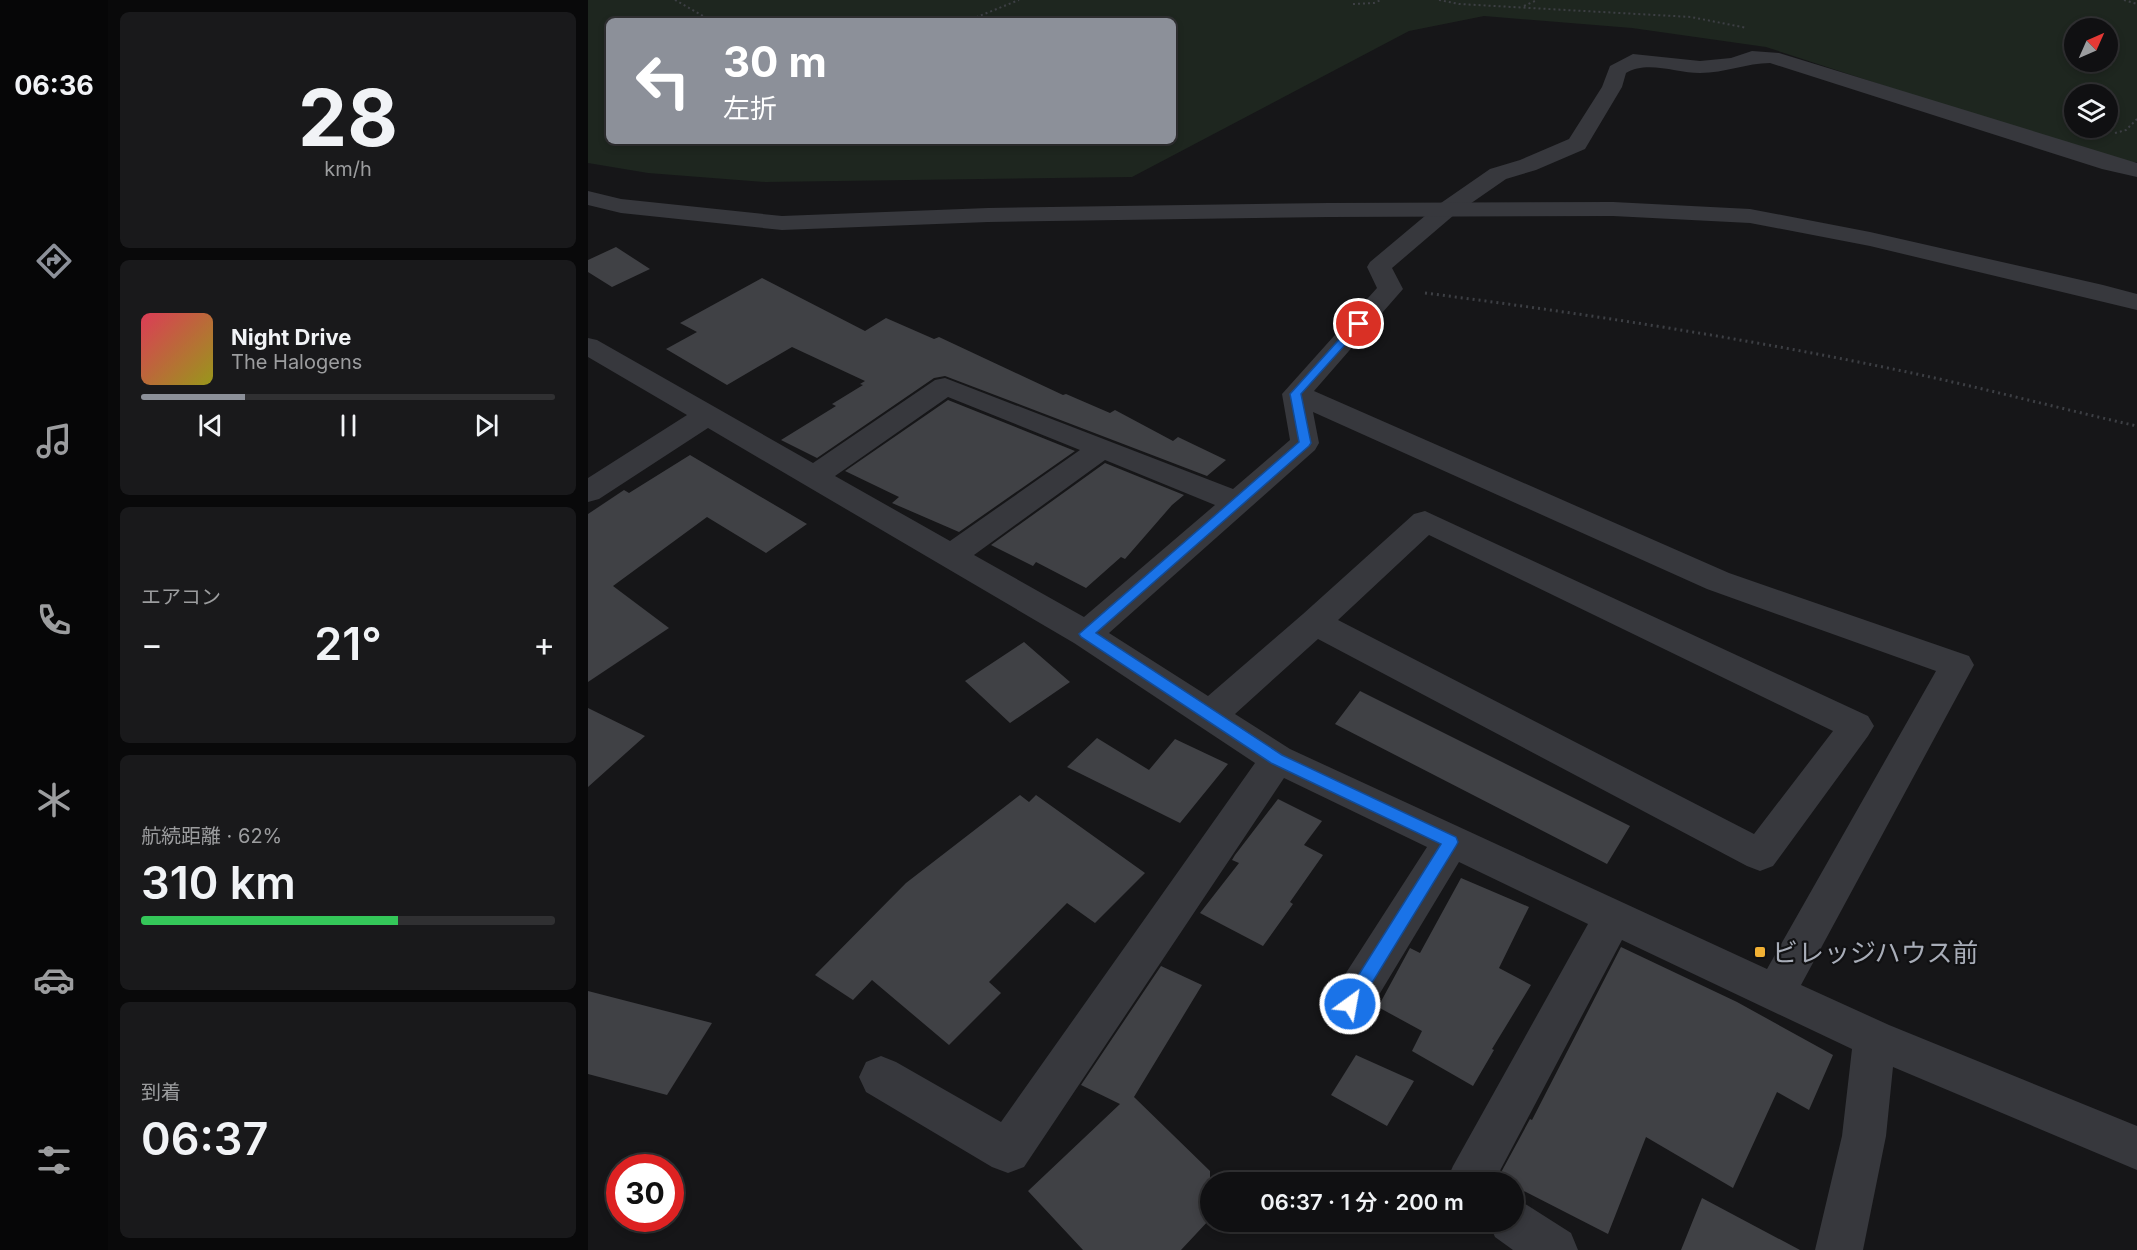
<!DOCTYPE html>
<html lang="ja">
<head>
<meta charset="utf-8">
<style>
	body { margin:0; font-family:Inter,"Noto Sans JP",sans-serif; background:#19191b; color:#f1f3f6; height:100vh; display:flex; flex-direction:column; font-size:22px; white-space:nowrap }
	* { box-sizing:border-box; margin:0 }
	p { font-size:20px; color:#9c9d9f }
	.icon { flex:none; width:33px; height:33px; fill:none; stroke:currentColor; stroke-width:2; stroke-linecap:round; stroke-linejoin:round }
	.map { position:relative; flex:1; overflow:hidden }
	.side { display:flex; flex-direction:column; gap:12px; padding:12px; background:#09090a; width:480px }
	.side>* { flex:none }
	.banner { position:absolute; left:18px; top:18px; width:570px; height:126px; border-radius:9px; box-shadow:0 3px 9px #0003,0 0 0 2px #303032; background:#8c9099; color:#fff; overflow:hidden }
	.needle { width:39px; rotate:45deg }
	.fabs { position:absolute; left:1476px; top:18px; display:grid; gap:12px }
	.fabs a { display:grid; place-items:center; width:54px; height:54px; border-radius:50%; background:#101012; box-shadow:0 3px 9px #0003,0 0 0 2px #303032; font-size:30px }
	.speed { position:absolute; left:18px; top:1154px; display:flex; gap:12px; font-size:30px; font-weight:700; text-align:center }
	.speed>* { display:grid; place-content:center; width:78px; height:78px; border-radius:50%; background:#101012; box-shadow:0 3px 9px #0003,0 0 0 2px #303032; line-height:1 }
	.speed .limit { border:9px solid #d22; background:#fff; color:#111 }
	.pin { position:absolute; display:grid; place-items:center; width:51px; height:51px; color:#fff; margin:-26px; border:3px solid #fff; border-radius:50%; box-shadow:0 2px 6px #0007 }
	.me { position:absolute; width:66px; margin:-33px; rotate:32deg; stroke-linejoin:round; filter:drop-shadow(0 0 4px #0008) }
	.turn { display:flex; align-items:center; gap:21px; height:126px; padding:0 18px; font-size:27px }
	.turn .icon { width:78px; height:78px; stroke-width:2.5 }
	.turn b { display:block; font-size:42px; line-height:51px }
	.big { font-size:45px; font-weight:600; line-height:1.1 }
	.side .widget { flex:1; display:flex; flex-direction:column; justify-content:center; gap:9px; min-width:0; padding:0 21px; border-radius:9px; background:#19191b }
	.side .dial { align-items:center; gap:0 }
	.dial b { font-size:78px; line-height:1 }
	.song { display:flex; align-items:center; gap:18px }
	.cover { width:72px; height:72px; border-radius:9px; background:linear-gradient(135deg,hsl(350 70% 55%),hsl(60 70% 35%)) }
	.played { height:6px; border-radius:3px; background:linear-gradient(90deg,#8c9099 25%,#303032 25%) }
	.keys { display:flex; justify-content:space-around; direction:ltr }
	.heat { display:flex; justify-content:space-between; align-items:center; font-size:33px; direction:ltr }
	.charge { height:9px; border-radius:4px; background:linear-gradient(90deg,#34c759 62%,#303032 0) }
	.trip { position:absolute; left:612px; top:1172px; width:324px; height:60px; border-radius:30px; background:#101012; box-shadow:0 3px 9px #0003,0 0 0 2px #303032; font-weight:600; line-height:60px; text-align:center }
	main { display:flex; flex:1; min-height:0 }
	.menu { display:flex; flex-direction:column; width:108px; justify-content:space-around; align-items:center; background:#060607; color:#9c9d9f }
	.menu .icon { width:42px; height:42px }
	.menu .active { color:#8c9099 }
	.menu b { font-size:27px; color:#f1f3f6 }
	.map>svg:first-child { display:block }
	.green { fill:#1e261f; fill-rule:evenodd }
	.building { fill:#404145 }
	.lines { fill:none; stroke-linecap:round; stroke-linejoin:round }
	.path-far1 { stroke:#3d3f44; stroke-width:2; stroke-dasharray:2 3; stroke-linecap:butt }
	.path { stroke:#3d3f44; stroke-width:3; stroke-dasharray:2 4; stroke-linecap:butt }
	.minor { fill:#37383d; fill-rule:evenodd }
	.tertiary { fill:#37383d; fill-rule:evenodd }
	.route { fill:#1a73e8; stroke:#114b97; stroke-width:1.5 }
	.poi-dot { fill:#f2b134; stroke:#111113; stroke-width:2 }
	.labels { text-anchor:middle; dominant-baseline:central; stroke-width:4.5; stroke-linejoin:round; paint-order:stroke }
	.near-poi-label { font-size:26px; fill:#a8adb8; stroke:#111113; text-anchor:start }
</style>
</head>
<body>
<main>
<nav class="menu">
<b>06:36</b>
<svg class="icon active" aria-label="directions" viewBox="0 0 24 24"><path d="M12 3l9 9-9 9-9-9zM9 14v-3h6M13 9l2 2-2 2"/></svg>
<svg class="icon" aria-label="music" viewBox="0 0 24 24"><path d="M9 18V5l10-2v13"/><circle cx="6" cy="18" r="3"/><circle cx="16" cy="16" r="3"/></svg>
<svg class="icon" aria-label="phone" viewBox="0 0 24 24"><path d="M5 4h4l2 5-3 2q2 4 5 5l2-3 5 2v4C11 20 4 13 5 4z"/></svg>
<svg class="icon" aria-label="climate" viewBox="0 0 24 24"><path d="M12 3v18M4 7l16 10M4 17L20 7"/></svg>
<svg class="icon" aria-label="car" viewBox="0 0 24 24"><path d="M5 17H2v-5l4-1 3-4h7l3 4 3 1v5h-3M9 17h6M6 11h13"/><circle cx="7" cy="17" r="2"/><circle cx="17" cy="17" r="2"/></svg>
<svg class="icon" aria-label="filters" viewBox="0 0 24 24"><path d="M4 7h16M4 17h16"/><circle cx="9" cy="7" r="2"/><circle cx="15" cy="17" r="2"/></svg>
</nav>
<section class="side">
<div class="widget dial"><b>28</b><p>km/h</p></div>
<div class="widget">
<div class="song"><i class="cover"></i><div><b>Night Drive</b><p>The Halogens</p></div></div>
<div class="played"></div>
<div class="keys"><svg class="icon" aria-label="previous" viewBox="0 0 24 24"><path d="M18 5L8 12l10 7zM5 5v14"/></svg><svg class="icon" aria-label="pause" viewBox="0 0 24 24"><path d="M8 5v14M16 5v14"/></svg><svg class="icon" aria-label="next" viewBox="0 0 24 24"><path d="M6 5l10 7-10 7zM19 5v14"/></svg></div>
</div>
<div class="widget"><p>エアコン</p>
<div class="heat"><a>−</a><b class="big">21°</b><a>+</a></div>
</div>
<div class="widget"><p>航続距離 · 62%</p><b class="big">310 km</b><div class="charge"></div></div>
<div class="widget"><p>到着</p><b class="big">06:37</b></div>
</section>
<div class="map">
<svg width="1549" height="1250" viewBox="0 0 1549 1250">
	<rect width="100%" height="100%" fill="#161618"/>
	<!-- green -->
	<path class="green" d="M0,0H1549V162H1529L1178,47L1044,28L896,16L821,31L544,177L177,182L60,173L0,163ZM21,21H585V141H21ZM1486,28H1520V62H1486ZM1486,94H1520V128H1486Z"/>
	<!-- building -->
	<path class="building" d="M28,247L62,269L24,287L0,272V260Z
		M174,278L277,331L298,318L346,339L351,337L475,395L478,394L522,413L527,410L585,441L590,437L638,460L619,476L357,376L346,378L229,458L193,440L248,406L244,404L275,385L272,384L277,381L204,347L139,385L78,349L109,332L92,323Z
		M360,400L487,451L371,532L304,503L311,497L257,471Z
		M102,455L219,524L178,553L119,517L25,586L81,628L0,682V514L36,490L41,493Z
		M517,463L596,495L584,505L537,559L533,557L498,588L448,562L445,566L403,545Z
		M436,642L482,682L422,723L377,681Z
		M772,691L1042,826L1019,864L747,724Z
		M0,708L57,736L0,787Z
		M509,738L561,770L587,739L640,764L592,823L479,767Z
		M432,795L441,802L448,795L557,873L507,923L479,903L401,982L413,993L361,1045L284,980L265,1000L227,975L318,883Z
		M690,799L734,821L716,845L735,855L702,902L705,904L675,946L612,913L651,863L644,860L647,855Z
		M873,878L941,907L911,968L943,985L904,1049L906,1050L885,1086L824,1051L834,1031L790,1007L822,948L832,953Z
		M1033,947L1149,1002L1245,1055L1221,1110L1189,1092L1145,1188L1058,1137L1020,1234L926,1186V1182H918L910,1178L942,1119L944,1120Z
		M573,966L614,985L546,1097L622,1171V1219L593,1250H495L440,1191L532,1104L493,1085Z
		M0,991L124,1023L79,1095L0,1074Z
		M768,1055L826,1081L799,1126L743,1095Z
		M1114,1198L1212,1250H1093Z"/>
	<g class="lines">
		<!-- path-far1 -->
		<path class="path-far1" d="M87,0L124,21
			M851,0L871,4L1103,17L1159,28
			M1536,0L1549,4
			M765,4L786,3L793,0
			M936,6L949,0
			M379,21L431,0
			M1527,133L1538,130L1549,119"/>
		<!-- path -->
		<path class="path" d="M837,293C1000,314 1163,339 1324,373C1399,389 1474,409 1549,426"/>
		<!-- minor -->
		<path class="minor" d="M1164,51L1191,53L1549,163V177L1514,169L1182,63C1159,63 1137,73 1112,73C1089,73 1059,60 1038,73L1034,87L997,149L948,170L918,179L866,215L804,268L815,289L726,391L1141,573L1381,656L1386,665L1213,985L1301,1025L1549,1126V1170L1305,1067L1298,1136L1275,1250H1227L1254,1136L1264,1049L1034,940L906,1182H858L865,1166L1000,924L871,862L777,1018L762,1023L747,1018L741,1004L747,990L839,847L696,778L436,1167L420,1173L404,1167L278,1092L271,1077L278,1062L293,1056L308,1062L413,1122L667,763L486,643L120,428L11,499L0,502V478L99,415L0,357V338L9,340L225,463L347,380L357,378L645,489L702,440L694,394L789,288L779,267L782,262L850,205L902,169L932,160L981,139L1014,87L1022,66L1045,54L1112,61L1143,58ZM360,397L492,450L362,541L247,476ZM725,412L1119,589L1348,671L1179,969L702,749L647,714L730,639L1159,866L1172,871L1185,866L1280,736L1286,726L1280,716L837,511L826,514L715,614L620,696L521,633L727,450L731,443ZM517,460L627,505L496,617L386,555ZM841,535L1245,731L1166,834L750,620Z
			M926,1199L939,1205L983,1233L990,1250H925L907,1237L900,1221H926Z"/>
		<!-- tertiary -->
		<path class="tertiary" d="M0,191L33,199L194,216L400,208L741,203L1025,202L1162,209L1282,232L1515,285L1549,294V310L1282,246L1162,223L1025,216L741,217L400,222L194,230L33,213L0,205Z"/>
	</g>
	<!-- route -->
	<path class="route" d="M771,321L774,322V326L713,394L723,443L721,446L508,633L694,755L868,837L870,842L868,846L768,1009L762,1012L756,1009L753,1004L756,998L853,844L683,763L493,637L491,634L711,442L702,394L767,322Z"/>
	<!-- markers -->
	<rect class="poi-dot" x="1166" y="946" width="12" height="12" rx="3"/>
	<g class="labels">
		<!-- near-poi labels -->
		<g class="near-poi-label">
			<text x="1184" y="952">ビレッジハウス前</text>
		</g>
	</g>
</svg>
<div class="fabs">
<a><svg class="needle" viewBox="-14 -14 28 28"><path d="M0-13l5 13h-10z" fill="#e53935"/><path d="M0 13l5-13h-10z" fill="#9c9d9f"/></svg></a>
<a><svg class="icon" aria-label="layers" viewBox="0 0 24 24"><path d="M12 4l9 5-9 5-9-5zM3 14l9 5 9-5"/></svg></a>
</div>
<div class="speed"><div class="limit">30</div></div>
<div class="pin" style="left:771px;top:324px;background:#d93025"><svg class="icon" aria-label="arrive" viewBox="0 0 24 24"><path d="M6 21V4h12l-3 4 3 4H6"/></svg></div>
<svg class="me" style="left:762px;top:1004px" viewBox="-20 -20 40 40"><circle r="17" fill="#1a73e8" stroke="#fff" stroke-width="3"/><path d="M0-11L8 9 0 5-8 9z" fill="#fff"/></svg>
<div class="trip">06:37 · 1 分 · 200 m</div>
<div class="banner">
<div class="turn"><svg class="icon" aria-label="left" viewBox="0 0 24 24"><path d="M17 20v-9H6M10 6l-5 5 5 5"/></svg><div><b>30 m</b>左折</div></div>
</div>
</div>
</main>
</body>
</html>
